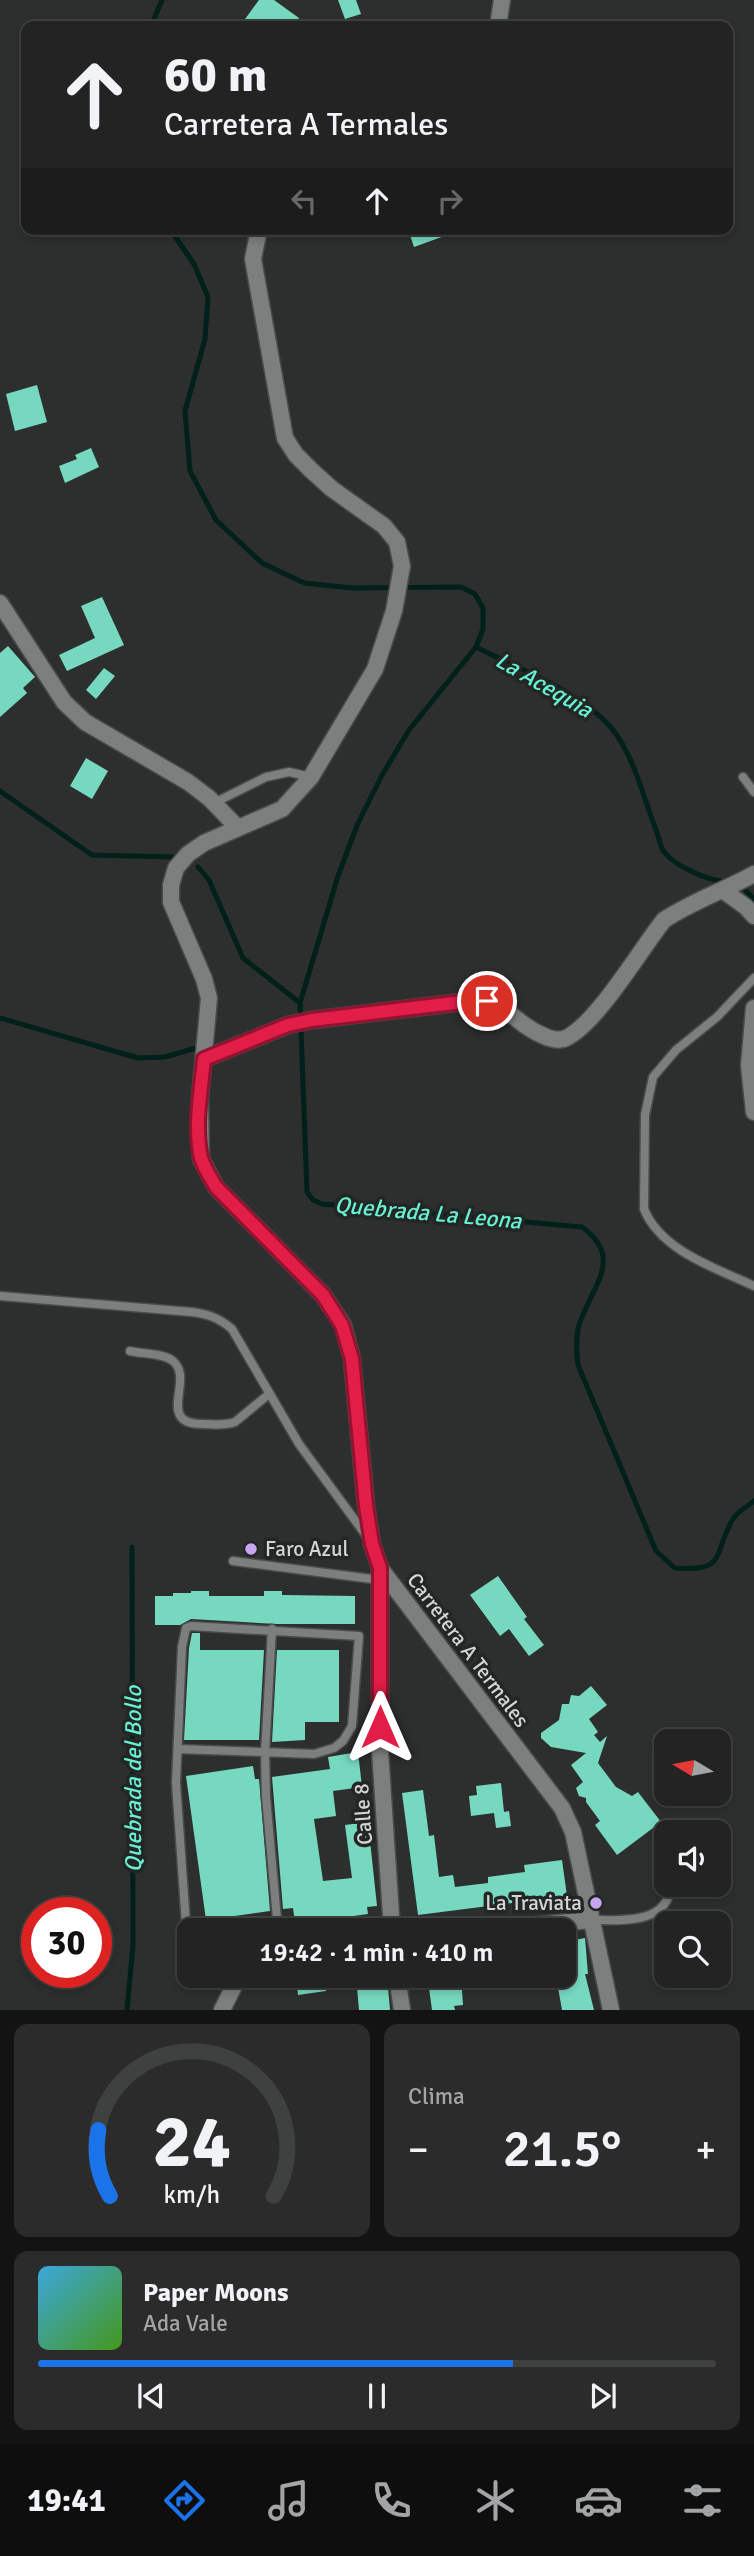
<!DOCTYPE html>
<html lang="es">
<head>
<meta charset="utf-8">
<style>
	body { margin:0; font-family:Signika,sans-serif; background:#2a2b2a; color:#f1f3f6; height:100vh; display:flex; flex-direction:column; font-size:26px; white-space:nowrap }
	* { box-sizing:border-box; margin:0 }
	p { font-size:23px; color:#a2a4a5 }
	.icon { flex:none; width:38px; height:38px; fill:none; stroke:currentColor; stroke-width:2; stroke-linecap:round; stroke-linejoin:round }
	.map { position:relative; height:2010px; overflow:hidden }
	.sheet { display:flex; flex-direction:column; gap:14px; padding:14px; background:#131313; flex:1 }
	.sheet>* { flex:none }
	.top-card { position:absolute; left:21px; top:21px; width:712px; height:214px; border-radius:14px; box-shadow:0 4px 10px #0003,0 0 0 2px #3f4040; background:#222322; color:#f1f3f6; overflow:hidden }
	.needle { width:46px; rotate:280deg }
	.fabs { position:absolute; left:654px; top:1729px; display:grid; gap:14px }
	.fabs a { display:grid; place-items:center; width:77px; height:77px; border-radius:14px; background:#222322; box-shadow:0 4px 10px #0003,0 0 0 2px #3f4040; font-size:35px }
	.speed { position:absolute; left:21px; top:1897px; display:flex; gap:14px; font-size:35px; font-weight:700; text-align:center }
	.speed>* { display:grid; place-content:center; width:91px; height:91px; border-radius:50%; background:#222322; box-shadow:0 4px 10px #0003,0 0 0 2px #3f4040; line-height:1 }
	.speed .limit { border:10px solid #d22; background:#fff; color:#111 }
	.pin { position:absolute; display:grid; place-items:center; width:60px; height:60px; color:#fff; margin:-30px; border:4px solid #fff; border-radius:50%; box-shadow:0 2px 7px #0007 }
	.me { position:absolute; width:77px; margin:-38px; rotate:0deg; stroke-linejoin:round; filter:drop-shadow(0 0 5px #0008) }
	.turn { display:flex; align-items:center; gap:24px; height:147px; padding:0 28px; font-size:32px }
	.turn .icon { width:91px; height:91px; stroke-width:2.5 }
	.turn b { display:block; font-size:49px; line-height:60px }
	.lanes { display:flex; align-items:center; height:66px; padding:0 28px; background:#0003; justify-content:center; gap:35px; direction:ltr }
	.lanes .off { opacity:.35 }
	.big { font-size:52px; font-weight:600; line-height:1.1 }
	.sheet .widget { flex:1; display:flex; flex-direction:column; justify-content:center; gap:10px; min-width:0; padding:0 24px; border-radius:14px; background:#2a2b2a }
	.sheet .dial { align-items:center; gap:0 }
	.dial svg { height:182px; overflow:visible; fill:none; stroke:#3f4040; stroke-width:7; stroke-linecap:round; text-anchor:middle }
	.dial text { fill:#f1f3f6; stroke:none }
	.song { display:flex; align-items:center; gap:21px }
	.cover { width:84px; height:84px; border-radius:10px; background:linear-gradient(135deg,hsl(200 70% 55%),hsl(100 70% 35%)) }
	.played { height:7px; border-radius:4px; background:linear-gradient(90deg,#1a73e8 70%,#3f4040 70%) }
	.keys { display:flex; justify-content:space-around; direction:ltr }
	.heat { display:flex; justify-content:space-between; align-items:center; font-size:38px; direction:ltr }
	.sheet .tiles { flex:1; display:grid; gap:14px; grid-template-columns:1fr 1fr }
	.widget:last-child { grid-column:span 2 }
	.trip { position:absolute; left:177px; top:1918px; width:399px; height:70px; border-radius:14px; background:#222322; box-shadow:0 4px 10px #0003,0 0 0 2px #3f4040; font-weight:600; line-height:70px; text-align:center }
	.menu { display:flex; height:112px; justify-content:space-around; align-items:center; background:#0e0e0e; color:#a2a4a5 }
	.menu .icon { width:49px; height:49px }
	.menu .current { color:#1a73e8 }
	.menu b { font-size:32px; color:#f1f3f6 }
	.map>svg:first-child { display:block }
	.lines { fill:none; stroke-linecap:round; stroke-linejoin:round }
	.stream { stroke:#012019; stroke-width:5 }
	.building { fill:#76d9bf }
	.service-casing { stroke:#4a4c4c; stroke-width:11 }
	.minor-casing { stroke:#4a4c4c; stroke-width:19 }
	.service { stroke:#7b7f7e; stroke-width:8 }
	.minor { stroke:#7b7f7e; stroke-width:16 }
	.route-casing { stroke:#92132f; stroke-width:18 }
	.route { stroke:#e11d48; stroke-width:12 }
	.poi-dot { fill:#c8a6ef; stroke:#232625; stroke-width:2.5 }
	.labels { text-anchor:middle; dominant-baseline:central; stroke-width:7; stroke-linejoin:round; paint-order:stroke }
	.poi-label { font-size:21px; fill:#d4d6d5; stroke:#232625; text-anchor:start }
	.street-label { font-size:21px; fill:#d4d6d5; stroke:#232625 }
	.water-label { font-size:23px; font-style:italic; fill:#67f3d3; stroke:#232625 }
</style>
</head>
<body>
<div class="map">
<svg width="754" height="2010" viewBox="0 0 754 2010">
	<rect width="100%" height="100%" fill="#2d2f2e"/>
	<g class="lines">
		<!-- stream -->
		<path class="stream" d="M151,26L162,0
			M170,229L194,264L208,297L205,339L185,411L190,471L216,520L262,563L304,583L352,588L461,587L475,594L483,608V629L476,647L409,730L381,777L358,823L338,876L300,1003L307,1192L313,1200L322,1204L582,1227C622,1256 596,1282 582,1317C575,1332 576,1349 578,1365L656,1551L675,1568C729,1572 712,1553 733,1519C737,1512 748,1506 754,1501
			M476,647C519,669 570,687 605,721C632,747 642,794 655,827C658,834 660,846 664,852C676,867 708,880 725,882
			M0,791L92,855L173,857
			M198,867L209,880L243,958L300,1003
			M746,891L754,899
			M0,1018L138,1058L165,1057L196,1048
			M127,2010L133,1945L132,1547"/>
	</g>
	<!-- building -->
	<path class="building" d="M259,0H274L299,18L293,26H240Z
		M338,0H356L361,14L345,19Z
		M408,229H458V231L414,247Z
		M37,385L47,422L15,431L6,394Z
		M91,448L99,467L65,483L59,466L77,459L75,455Z
		M102,597L124,645L67,671L59,655L95,638L81,606Z
		M8,646L35,677L23,688L27,693L0,717V653Z
		M104,668L115,676L96,699L86,690Z
		M86,758L108,771L92,799L70,786Z
		M498,1576L527,1617L524,1619L544,1645L529,1656L509,1629L500,1636L470,1595Z
		M191,1591H209V1596H264V1591H282V1595L355,1596V1624H277L191,1619L180,1625H155V1596H173V1593H191Z
		M192,1633H200V1650H264L259,1740H184L189,1648Z
		M277,1650H339V1722H305V1740L272,1742Z
		M591,1686L607,1705L589,1719L598,1732L594,1735L600,1742L607,1736L598,1763L616,1787L632,1796L638,1792L661,1822L617,1855L595,1825L600,1821L586,1802V1798L579,1796L576,1788L583,1782L571,1765L586,1753L551,1747L541,1738V1733L559,1720L562,1704H569L571,1695L579,1696Z
		M358,1752L362,1787L333,1791L336,1816L314,1819L323,1881L352,1878L345,1825L368,1822L377,1906L367,1907L368,1914L318,1921L308,1924L309,1928L296,1930L293,1908L283,1909L272,1777L330,1769L328,1757Z
		M253,1766L255,1779H259L270,1911L206,1920L186,1776Z
		M501,1783L504,1812L509,1811L511,1826L496,1828L494,1813L471,1816L469,1796L477,1795L476,1786Z
		M423,1790L429,1836L434,1835L439,1877L453,1875L455,1887L488,1883V1877L525,1872L524,1865L562,1860L567,1896L418,1915L402,1793Z
		M585,1938L588,1974H585L594,2010H562L556,1976H564V1942Z
		M296,1976H324L326,1991L298,1995Z
		M356,1976H387L390,2010H359Z
		M431,1976H461L463,2005L454,2006L455,2010H432L429,1988H431Z"/>
	<g class="lines">
		<!-- service casing -->
		<g class="service-casing">
			<path id="service" d="M743,777L754,792
				M214,803L266,777L289,772L311,777
				M754,978L717,1017L676,1050L653,1077L645,1115L644,1209C661,1251 716,1268 754,1286
				M0,1296L192,1312C208,1314 219,1318 232,1329L299,1444L368,1538
				M130,1351C142,1354 163,1353 173,1361C195,1379 155,1424 202,1424C213,1424 224,1426 235,1422L269,1394
				M233,1561L380,1580
				M272,1629L265,1753L266,1797L278,1930
				M178,1749L314,1754L334,1748L343,1741L352,1726L359,1636L191,1626L186,1628L182,1647L176,1783L186,1924L190,1930
				M592,1920C622,1920 668,1925 671,1885
				M219,1930L277,1921"/>
		</g>
		<!-- minor casing -->
		<g class="minor-casing">
			<path id="minor" d="M498,26L502,0
				M259,229L253,259L285,438L296,455L311,470L332,489L384,526L397,542L402,566L394,611L375,669L311,777L282,809L204,843L188,854L176,868L171,885V902L204,979L209,998L200,1098L201,1159L216,1187L323,1295L343,1325L352,1359L366,1506L372,1544L380,1568L562,1808L573,1832L611,2010
				M0,603L64,702L85,722L188,782L209,798L238,828
				M724,891L746,907L754,916
				M754,1008L749,1066L754,1112
				M204,1059L288,1025L312,1020L471,1001C510,1001 511,1022 542,1035C549,1039 560,1042 568,1037C599,1020 640,950 664,920C691,902 725,890 754,874
				M380,1568V1751L392,1930
				M489,1930L591,1920
				M397,1976L402,2010
				M222,2010L239,1976"/>
		</g>
		<!-- service -->
		<use href="#service" class="service"/>
		<!-- minor -->
		<use href="#minor" class="minor"/>
	</g>
	<g class="lines">
		<!-- route casing -->
		<g class="route-casing">
			<path id="route" d="M380,1727V1568L372,1544L366,1506L352,1359L342,1325L323,1295L216,1187C211,1178 204,1168 201,1158C194,1126 201,1090 204,1059L288,1025L312,1020L471,1001H487"/>
		</g>
		<!-- route -->
		<use href="#route" class="route"/>
	</g>
	<!-- markers -->
	<g class="poi-dot">
		<circle cx="251" cy="1549" r="7"/>
		<circle cx="596" cy="1903" r="7"/>
	</g>
	<g class="labels">
		<!-- poi labels -->
		<g class="poi-label">
			<text x="265" y="1549">Faro Azul</text>
			<text x="582" y="1903" text-anchor="end">La Traviata</text>
		</g>
		<!-- street labels -->
		<g class="street-label">
			<text transform="translate(468 1650) rotate(53)">Carretera A Termales</text>
			<text transform="translate(363 1814) rotate(-94)">Calle 8</text>
		</g>
		<!-- water labels -->
		<g class="water-label">
			<text transform="translate(544 685) rotate(30)">La Acequia</text>
			<text transform="translate(428 1213) rotate(5)">Quebrada La Leona</text>
			<text transform="translate(133 1779) rotate(-90)">Quebrada del Bollo</text>
		</g>
	</g>
</svg>
<div class="fabs">
<a><svg class="needle" viewBox="-14 -14 28 28"><path d="M0-13l5 13h-10z" fill="#e53935"/><path d="M0 13l5-13h-10z" fill="#a2a4a5"/></svg></a>
<a><svg class="icon" aria-label="sound" viewBox="0 0 24 24"><path d="M4 9h4l5-4v14l-5-4H4zM17 9q2 3 0 6"/></svg></a>
<a><svg class="icon" aria-label="search" viewBox="0 0 24 24"><circle cx="10" cy="10" r="6"/><path d="M15 15l6 6"/></svg></a>
</div>
<div class="speed"><div class="limit">30</div></div>
<div class="pin" style="left:487px;top:1001px;background:#d93025"><svg class="icon" aria-label="arrive" viewBox="0 0 24 24"><path d="M6 21V4h12l-3 4 3 4H6"/></svg></div>
<svg class="me" style="left:380px;top:1727px" viewBox="-20 -20 40 40"><path d="M0-17L14 15 0 8-14 15z" fill="#e11d48" stroke="#fff" stroke-width="4"/></svg>
<div class="trip">19:42 · 1 min · 410 m</div>
<div class="top-card">
<div class="turn"><svg class="icon" aria-label="ahead" viewBox="0 0 24 24"><path d="M12 20V5M6 11l6-6 6 6"/></svg><div><b>60 m</b>Carretera A Termales</div></div>
<div class="lanes"><svg class="icon off" aria-label="left" viewBox="0 0 24 24"><path d="M17 20v-9H6M10 6l-5 5 5 5"/></svg><svg class="icon" aria-label="ahead" viewBox="0 0 24 24"><path d="M12 20V5M6 11l6-6 6 6"/></svg><svg class="icon off" aria-label="right" viewBox="0 0 24 24"><path d="M7 20v-9h11M14 6l5 5-5 5"/></svg></div>
</div>
</div>
<section class="sheet">
<div class="tiles">
<div class="widget dial"><svg viewBox="0 0 100 80">
<path d="M14 69A42 42 0 1 1 86 69"/>
<path d="M14 69A42 42 0 0 1 9 40" stroke="#1a73e8"/>
<text x="50" y="56" font-size="32" font-weight="700">24</text>
<text x="50" y="72" font-size="11">km/h</text>
</svg></div>
<div class="widget"><p>Clima</p>
<div class="heat"><a>−</a><b class="big">21.5°</b><a>+</a></div>
</div>
<div class="widget">
<div class="song"><i class="cover"></i><div><b>Paper Moons</b><p>Ada Vale</p></div></div>
<div class="played"></div>
<div class="keys"><svg class="icon" aria-label="previous" viewBox="0 0 24 24"><path d="M18 5L8 12l10 7zM5 5v14"/></svg><svg class="icon" aria-label="pause" viewBox="0 0 24 24"><path d="M8 5v14M16 5v14"/></svg><svg class="icon" aria-label="next" viewBox="0 0 24 24"><path d="M6 5l10 7-10 7zM19 5v14"/></svg></div>
</div>
</div>
</section>
<nav class="menu">
<b>19:41</b>
<svg class="icon current" aria-label="directions" viewBox="0 0 24 24"><path d="M12 3l9 9-9 9-9-9zM9 14v-3h6M13 9l2 2-2 2"/></svg>
<svg class="icon" aria-label="music" viewBox="0 0 24 24"><path d="M9 18V5l10-2v13"/><circle cx="6" cy="18" r="3"/><circle cx="16" cy="16" r="3"/></svg>
<svg class="icon" aria-label="phone" viewBox="0 0 24 24"><path d="M5 4h4l2 5-3 2q2 4 5 5l2-3 5 2v4C11 20 4 13 5 4z"/></svg>
<svg class="icon" aria-label="climate" viewBox="0 0 24 24"><path d="M12 3v18M4 7l16 10M4 17L20 7"/></svg>
<svg class="icon" aria-label="car" viewBox="0 0 24 24"><path d="M5 17H2v-5l4-1 3-4h7l3 4 3 1v5h-3M9 17h6M6 11h13"/><circle cx="7" cy="17" r="2"/><circle cx="17" cy="17" r="2"/></svg>
<svg class="icon" aria-label="filters" viewBox="0 0 24 24"><path d="M4 7h16M4 17h16"/><circle cx="9" cy="7" r="2"/><circle cx="15" cy="17" r="2"/></svg>
</nav>
</body>
</html>
